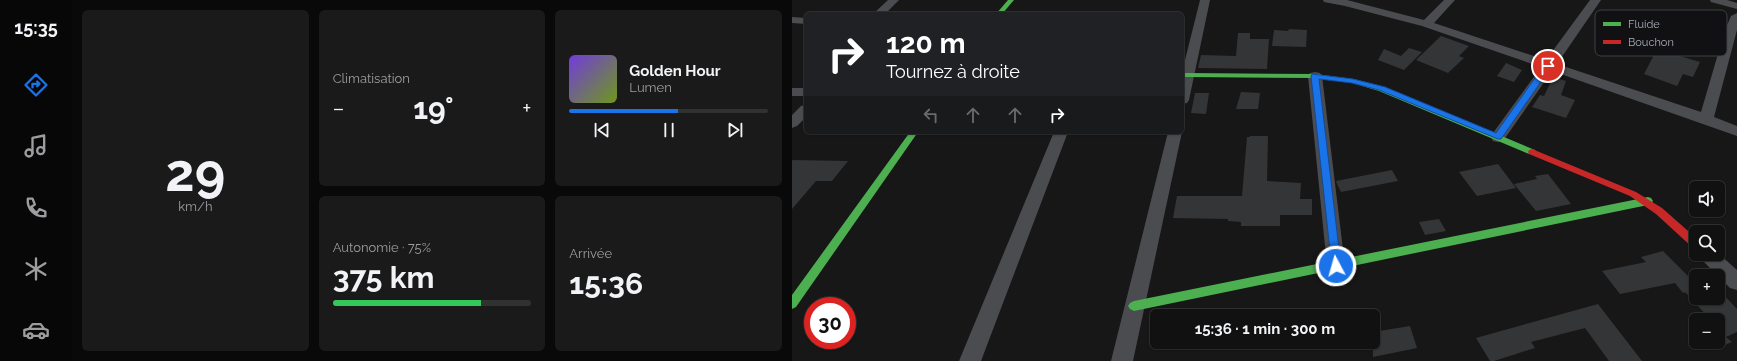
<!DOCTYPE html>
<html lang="fr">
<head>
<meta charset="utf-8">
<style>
	body { margin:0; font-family:Raleway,sans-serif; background:#1a1a1a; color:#f1f3f6; height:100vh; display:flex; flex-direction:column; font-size:15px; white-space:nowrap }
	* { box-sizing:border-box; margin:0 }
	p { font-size:13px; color:#9c9d9f }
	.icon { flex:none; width:22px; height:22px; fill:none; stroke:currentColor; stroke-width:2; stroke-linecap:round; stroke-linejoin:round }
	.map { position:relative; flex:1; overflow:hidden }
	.sheet { display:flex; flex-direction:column; gap:10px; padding:10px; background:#090909; width:720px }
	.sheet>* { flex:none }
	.guide { position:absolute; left:12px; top:12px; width:380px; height:122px; border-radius:6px; box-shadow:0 1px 3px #0004,0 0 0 1px #303131; background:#202124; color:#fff; overflow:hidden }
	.tools { position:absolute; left:897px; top:181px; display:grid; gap:8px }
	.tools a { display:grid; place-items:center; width:36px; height:36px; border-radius:6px; background:#111; box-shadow:0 1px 3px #0004,0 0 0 1px #303131; font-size:20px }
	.speed { position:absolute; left:12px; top:297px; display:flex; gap:8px; font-size:20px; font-weight:700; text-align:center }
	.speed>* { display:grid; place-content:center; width:52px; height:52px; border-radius:50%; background:#111; box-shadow:0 1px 3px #0004,0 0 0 1px #303131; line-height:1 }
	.speed .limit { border:6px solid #d22; background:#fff; color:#111 }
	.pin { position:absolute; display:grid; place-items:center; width:34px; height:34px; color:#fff; margin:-17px; border:2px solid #fff; border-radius:50%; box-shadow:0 1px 4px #0007 }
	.me { position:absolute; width:44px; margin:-22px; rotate:354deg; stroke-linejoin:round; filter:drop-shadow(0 0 3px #0008) }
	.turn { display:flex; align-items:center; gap:14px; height:84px; padding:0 16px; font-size:18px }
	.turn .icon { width:52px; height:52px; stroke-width:2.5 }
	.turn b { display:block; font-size:28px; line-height:34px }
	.lanes { display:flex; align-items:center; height:38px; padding:0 16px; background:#0003; justify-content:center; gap:20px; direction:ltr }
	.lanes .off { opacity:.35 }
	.big { font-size:30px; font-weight:700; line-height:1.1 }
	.sheet .widget { flex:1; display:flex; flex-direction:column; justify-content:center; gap:6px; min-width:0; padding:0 14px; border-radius:6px; background:#1a1a1a }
	.sheet .dial { align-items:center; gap:0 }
	.dial b { font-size:52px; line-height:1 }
	.song { display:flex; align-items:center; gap:12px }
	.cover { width:48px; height:48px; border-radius:6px; background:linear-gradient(135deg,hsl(260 70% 55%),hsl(80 70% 35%)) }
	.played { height:4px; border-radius:2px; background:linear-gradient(90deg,#1a73e8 55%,#303131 55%) }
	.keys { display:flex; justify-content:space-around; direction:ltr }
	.heat { display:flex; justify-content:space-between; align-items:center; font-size:22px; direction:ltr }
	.charge { height:6px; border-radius:3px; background:linear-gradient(90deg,#34c759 75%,#303131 0) }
	.sheet .tiles { flex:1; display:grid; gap:10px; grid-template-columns:repeat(3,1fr) }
	.widget:first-child { grid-row:span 2 }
	.trip { position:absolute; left:358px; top:309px; width:230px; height:40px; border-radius:6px; background:#111; box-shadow:0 1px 3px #0004,0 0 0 1px #303131; font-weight:700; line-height:40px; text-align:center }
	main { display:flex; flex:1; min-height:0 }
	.dock { display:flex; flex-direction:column; width:72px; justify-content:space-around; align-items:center; background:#070707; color:#9c9d9f }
	.dock .icon { width:28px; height:28px }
	.dock .selected { color:#1a73e8 }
	.dock b { font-size:18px; color:#f1f3f6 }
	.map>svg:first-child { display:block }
	.building { fill:#343537 }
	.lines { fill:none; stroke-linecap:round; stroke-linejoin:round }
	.street { fill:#4b4c50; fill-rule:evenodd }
	.fast { fill:#4caf50; fill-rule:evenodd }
	.jam { fill:#c62828; fill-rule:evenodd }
	.route { fill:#1a73e8; stroke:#114b97 }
	.key { fill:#111113; stroke:#3e4045; stroke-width:1 }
	.key-label { font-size:11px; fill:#a8adb8 }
</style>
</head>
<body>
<main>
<nav class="dock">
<b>15:35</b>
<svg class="icon selected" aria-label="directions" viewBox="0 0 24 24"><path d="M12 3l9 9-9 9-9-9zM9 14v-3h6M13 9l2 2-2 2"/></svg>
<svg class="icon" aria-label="music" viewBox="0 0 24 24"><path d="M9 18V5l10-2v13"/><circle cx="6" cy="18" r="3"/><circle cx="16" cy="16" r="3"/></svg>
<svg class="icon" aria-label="phone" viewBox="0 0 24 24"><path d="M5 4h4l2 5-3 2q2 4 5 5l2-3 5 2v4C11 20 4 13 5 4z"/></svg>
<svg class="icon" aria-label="climate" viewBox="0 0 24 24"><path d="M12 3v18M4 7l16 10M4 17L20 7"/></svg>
<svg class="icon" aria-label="car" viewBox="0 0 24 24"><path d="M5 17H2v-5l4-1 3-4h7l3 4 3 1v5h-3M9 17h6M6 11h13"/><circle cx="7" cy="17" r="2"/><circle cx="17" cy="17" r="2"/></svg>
</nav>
<section class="sheet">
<div class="tiles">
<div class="widget dial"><b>29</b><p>km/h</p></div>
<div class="widget"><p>Climatisation</p>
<div class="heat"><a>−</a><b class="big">19°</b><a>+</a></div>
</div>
<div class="widget">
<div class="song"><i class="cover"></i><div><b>Golden Hour</b><p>Lumen</p></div></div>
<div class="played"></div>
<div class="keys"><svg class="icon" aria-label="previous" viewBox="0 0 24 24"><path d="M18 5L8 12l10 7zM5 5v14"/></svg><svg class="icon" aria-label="pause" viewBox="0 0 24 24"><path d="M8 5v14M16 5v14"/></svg><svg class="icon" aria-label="next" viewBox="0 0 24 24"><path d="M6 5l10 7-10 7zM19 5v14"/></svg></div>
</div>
<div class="widget"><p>Autonomie · 75%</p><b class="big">375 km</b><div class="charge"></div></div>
<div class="widget"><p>Arrivée</p><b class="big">15:36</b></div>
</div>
</section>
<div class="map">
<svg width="945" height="361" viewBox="0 0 945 361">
	<rect width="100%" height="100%" fill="#171717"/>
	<!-- building -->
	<path class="building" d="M497,29L515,30L514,47L480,46L482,30L496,31Z
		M446,33H458V39H477L475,69L406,68L409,55L444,56Z
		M869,34L881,38L874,52L908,62L901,77L891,74L885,86L852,74L862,55L859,54Z
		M649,36L677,46L667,56L672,58L656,73L624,60Z
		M617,48L630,52L612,70L586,60L592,49L609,56Z
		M714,63L730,70L722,82L705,76Z
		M761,77L774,81L769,95L783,100L774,118L740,107L748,95L752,96Z
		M449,92L468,93L466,109H444Z
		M403,93H417L414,114L399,113Z
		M458,136H476L475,181L509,183L508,199H520V215H488V226H449V222L436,221V219L381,218L385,196H450L455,137H458Z
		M0,160L56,161L40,181H24L0,209Z
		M706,164L724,188L685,196L667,172Z
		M600,170L606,181L549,192L545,184L544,181Z
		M756,174L779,204L744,211L722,184L745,179L743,176Z
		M647,219L654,231L633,235L627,222Z
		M871,251L900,280L904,279V301L916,298H926V296L931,294L945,309V332L934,337L940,342L928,347L924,342H926V320H919L893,292L891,293L883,283L828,294L810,271L854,262L849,257Z
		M806,304L850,361H817L793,328L739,342L743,348L702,361H698L684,338Z
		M618,326L625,348L581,357V332Z"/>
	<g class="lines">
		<!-- street -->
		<path class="street" d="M96,0H107L93,14H81Z
			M408,0H418L397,100L395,103L390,104V72Z
			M531,0H555L632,20L652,0H663L642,23L754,60L798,0H809L765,64L909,112L933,30L939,16L945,13V30L922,117L945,126V136L760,71L711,141L706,142L701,141L699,137L701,133L749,67L630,26L553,6L532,2Z
			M918,0H935L945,3V9L919,2Z
			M0,17L14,18V24L0,23Z
			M523,72L528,73L530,76L553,266L551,272L544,274L537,272L535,266L516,76L518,73Z
			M0,88H14V96H0Z
			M14,105V117L5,126L0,128V115L9,106Z
			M262,132H276L189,361H167Z
			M376,132H390L341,361H319Z
			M926,253L945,270V290L938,288L909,259L906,254Z"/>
		<!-- fast -->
		<path class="fast" d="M216,0H222L210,14H204Z
			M393,73L523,74L561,79L593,87L743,150L744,152L743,154H737L587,91L560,83L523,78L396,77H393Z
			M118,132H126L4,307L0,309V295Z
			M856,197L859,198L861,201L859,204L856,205L342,311L338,309L336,306L338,303L342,301Z"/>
		<!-- jam -->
		<path class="jam" d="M740,149L844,192L870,208L904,238V248L900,247L864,214L838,196L737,154L736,152L737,150Z"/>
	</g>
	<!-- route -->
	<path class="route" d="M753,64H759L760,66L709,139H706L587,90L560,83L527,79L549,266L547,269L544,270L540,269L519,76L520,74L561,79L593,87L704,133Z"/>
	<!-- legend -->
	<rect x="803" y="10" width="132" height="46" rx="6" class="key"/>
	<rect x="811" y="22" width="18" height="4" fill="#4caf50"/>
	<rect x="811" y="40" width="18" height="4" fill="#c62828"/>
	<g class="key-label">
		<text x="836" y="28">Fluide</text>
		<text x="836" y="46">Bouchon</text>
	</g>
</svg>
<div class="tools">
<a><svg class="icon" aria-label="sound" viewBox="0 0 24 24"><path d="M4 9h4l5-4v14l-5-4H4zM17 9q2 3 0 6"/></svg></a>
<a><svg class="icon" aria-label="search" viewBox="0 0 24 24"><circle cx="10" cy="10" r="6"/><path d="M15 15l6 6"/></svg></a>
<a>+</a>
<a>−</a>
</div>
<div class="speed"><div class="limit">30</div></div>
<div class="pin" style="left:756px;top:66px;background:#d93025"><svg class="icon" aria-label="arrive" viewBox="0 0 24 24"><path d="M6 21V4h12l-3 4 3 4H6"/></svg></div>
<svg class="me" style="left:544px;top:266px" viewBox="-20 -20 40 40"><circle r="17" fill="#1a73e8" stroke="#fff" stroke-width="3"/><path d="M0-11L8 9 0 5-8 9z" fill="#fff"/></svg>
<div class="trip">15:36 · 1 min · 300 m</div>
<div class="guide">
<div class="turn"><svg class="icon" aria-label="right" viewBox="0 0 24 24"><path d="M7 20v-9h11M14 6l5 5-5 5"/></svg><div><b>120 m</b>Tournez à droite</div></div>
<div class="lanes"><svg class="icon off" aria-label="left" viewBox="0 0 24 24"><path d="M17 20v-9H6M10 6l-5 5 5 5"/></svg><svg class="icon off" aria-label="ahead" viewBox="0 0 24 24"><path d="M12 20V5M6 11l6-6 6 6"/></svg><svg class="icon off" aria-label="ahead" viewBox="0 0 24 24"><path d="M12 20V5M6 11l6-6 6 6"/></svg><svg class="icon" aria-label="right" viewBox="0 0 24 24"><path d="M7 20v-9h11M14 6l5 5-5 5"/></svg></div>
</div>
</div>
</main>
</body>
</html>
